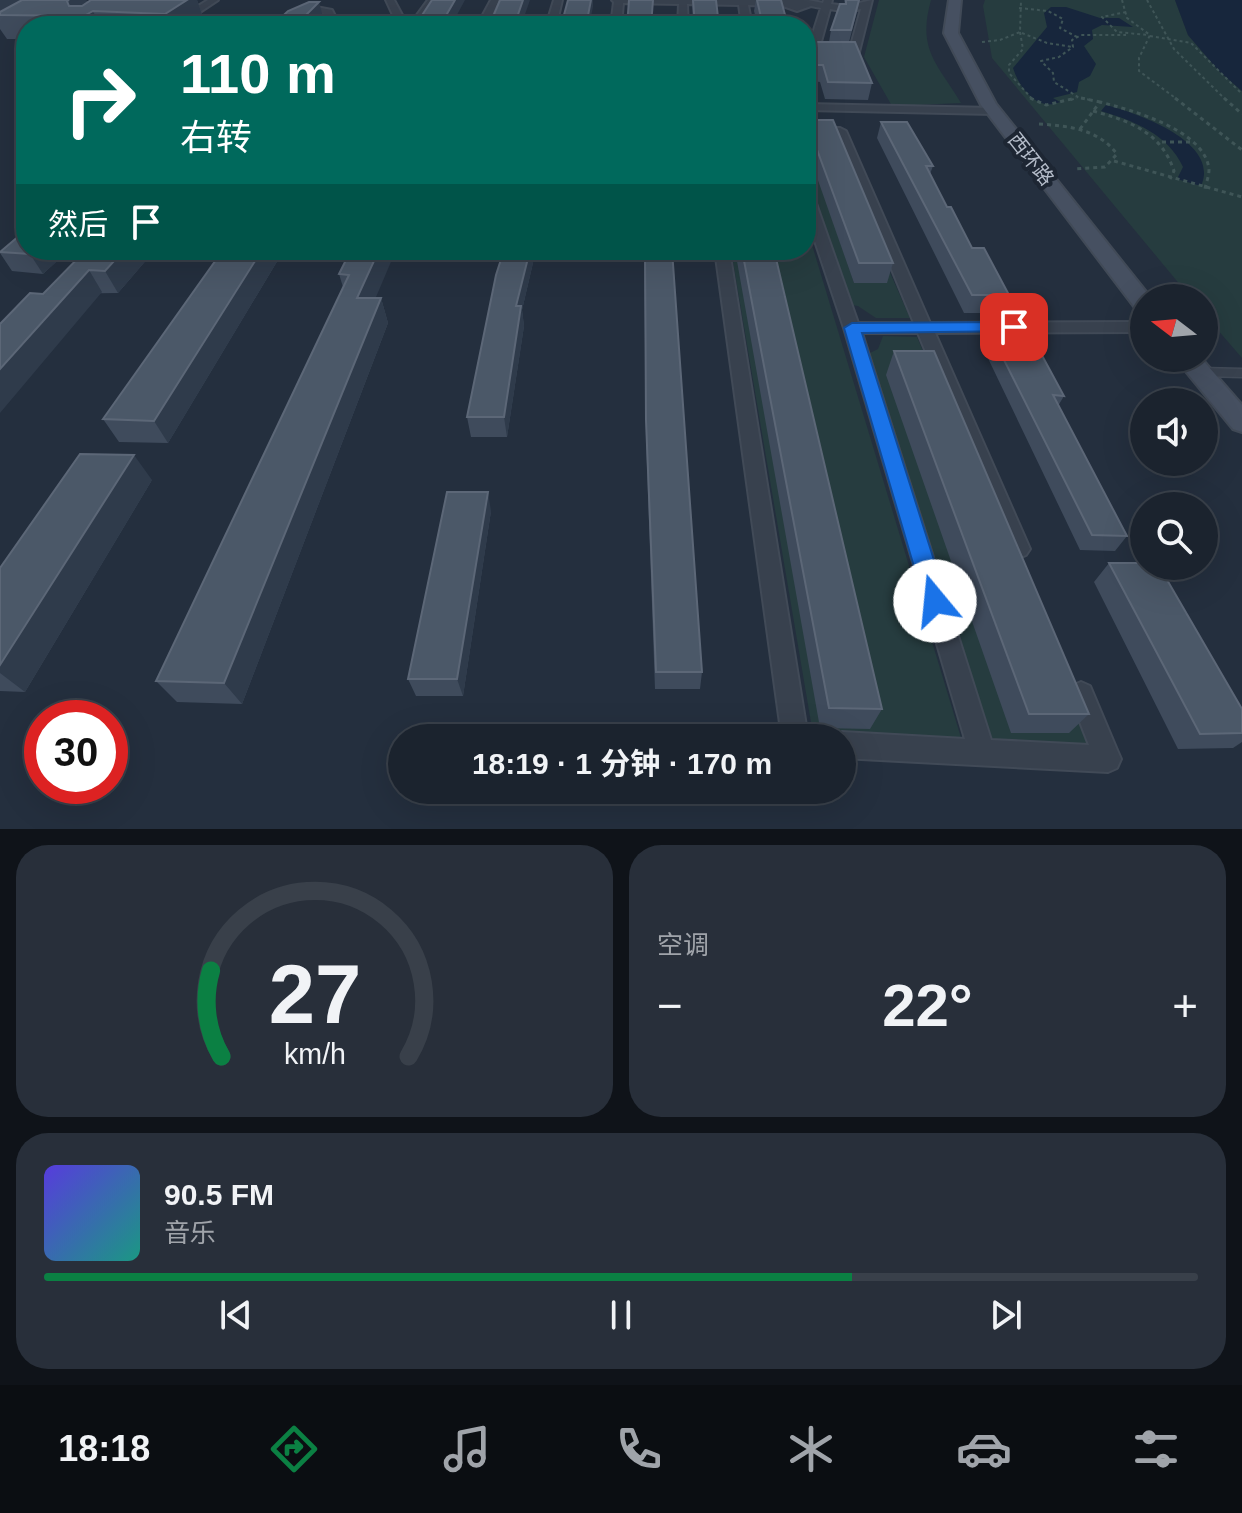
<!DOCTYPE html>
<html lang="zh">
<head>
<meta charset="utf-8">
<style>
	body { margin:0; font-family:Helvetica,"Noto Sans SC",sans-serif; background:#282f3a; color:#f1f3f6; height:100vh; display:flex; flex-direction:column; font-size:30px; white-space:nowrap }
	* { box-sizing:border-box; margin:0 }
	p { font-size:26px; color:#a0a4aa }
	.icon { flex:none; width:44px; height:44px; fill:none; stroke:currentColor; stroke-width:2; stroke-linecap:round; stroke-linejoin:round }
	.map { position:relative; height:829px; overflow:hidden }
	.panel { display:flex; flex-direction:column; gap:16px; padding:16px; background:#0f1319; flex:1 }
	.panel>* { flex:none }
	.guide { position:absolute; left:16px; top:16px; width:800px; height:244px; border-radius:32px; box-shadow:0 8px 32px #0002,0 0 0 2px #39404a; background:#00695c; color:#fff; overflow:hidden }
	.needle { width:52px; rotate:286deg }
	.fabs { position:absolute; left:1130px; top:284px; display:grid; gap:16px }
	.fabs a { display:grid; place-items:center; width:88px; height:88px; border-radius:50%; background:#1b232e; box-shadow:0 8px 32px #0002,0 0 0 2px #39404a; font-size:40px }
	.speed { position:absolute; left:24px; top:700px; display:flex; gap:16px; font-size:40px; font-weight:700; text-align:center }
	.speed>* { display:grid; place-content:center; width:104px; height:104px; border-radius:50%; background:#1b232e; box-shadow:0 8px 32px #0002,0 0 0 2px #39404a; line-height:1 }
	.speed .limit { border:12px solid #d22; background:#fff; color:#111 }
	.pin { position:absolute; display:grid; place-items:center; width:68px; height:68px; color:#fff; margin:-34px; border-radius:16px; box-shadow:0 4px 12px #0006 }
	.me { position:absolute; width:88px; margin:-44px; rotate:343deg; stroke-linejoin:round; filter:drop-shadow(0 0 6px #0008) }
	.turn { display:flex; align-items:center; gap:28px; height:168px; padding:0 32px; font-size:36px }
	.turn .icon { width:104px; height:104px; stroke-width:2.5 }
	.turn b { display:block; font-size:56px; line-height:68px }
	.then { display:flex; align-items:center; height:76px; padding:0 32px; background:#0003; gap:16px; font-size:30px }
	.big { font-size:60px; font-weight:700; line-height:1.1 }
	.panel .tile { flex:1; display:flex; flex-direction:column; justify-content:center; gap:12px; min-width:0; padding:0 28px; border-radius:32px; background:#282f3a }
	.panel .dial { align-items:center; gap:0 }
	.dial svg { height:208px; overflow:visible; fill:none; stroke:#39404a; stroke-width:7; stroke-linecap:round; text-anchor:middle }
	.dial text { fill:#f1f3f6; stroke:none }
	.song { display:flex; align-items:center; gap:24px }
	.cover { width:96px; height:96px; border-radius:12px; background:linear-gradient(135deg,hsl(250 70% 55%),hsl(170 70% 35%)) }
	.played { height:8px; border-radius:4px; background:linear-gradient(90deg,#0b8043 70%,#39404a 70%) }
	.keys { display:flex; justify-content:space-around; direction:ltr }
	.heat { display:flex; justify-content:space-between; align-items:center; font-size:44px; direction:ltr }
	.panel .tiles { flex:1; display:grid; gap:16px; grid-template-columns:1fr 1fr }
	.tile:last-child { grid-column:span 2 }
	.trip { position:absolute; left:388px; top:724px; width:468px; height:80px; border-radius:40px; background:#1b232e; box-shadow:0 8px 32px #0002,0 0 0 2px #39404a; font-weight:700; line-height:80px; text-align:center }
	.tabs { display:flex; height:128px; justify-content:space-around; align-items:center; background:#0b0e12; color:#a0a4aa }
	.tabs .icon { width:56px; height:56px }
	.tabs .selected { color:#0b8043 }
	.tabs b { font-size:36px; color:#f1f3f6 }
	.map>svg:first-child { display:block }
	.green { fill:#263c3f; fill-rule:evenodd }
	.water { fill:#17263c }
	.lines { fill:none; stroke-linecap:round; stroke-linejoin:round }
	.service-casing { stroke:#414a57; stroke-width:11 }
	.minor-casing { stroke:#414a57; stroke-width:4 }
	.secondary-casing { stroke:#414a57; stroke-width:4 }
	.path-far1 { stroke:#3f5557; stroke-width:2; stroke-dasharray:3 3; stroke-linecap:butt }
	.path { stroke:#3f5557; stroke-width:3; stroke-dasharray:4 4; stroke-linecap:butt }
	.service { stroke:#38414e; stroke-width:8 }
	.minor { fill:#38414e; fill-rule:evenodd }
	.secondary { fill:#465061; fill-rule:evenodd }
	.wall { fill:#3f4b5c }
	.shaded-wall { fill:#2f3b4b }
	.building { fill:#4b5868; stroke:#5c6777; stroke-width:2 }
	.route { fill:#1a73e8; stroke:#114b97; stroke-width:2 }
	.labels { text-anchor:middle; dominant-baseline:central; stroke-width:8; stroke-linejoin:round; paint-order:stroke }
	.far-street-label { font-size:20px; fill:#b4bcc9; stroke:#1d2633 }
</style>
</head>
<body>
<div class="map">
<svg width="1242" height="829" viewBox="0 0 1242 829">
	<rect width="100%" height="100%" fill="#242f3e"/>
	<!-- green -->
	<path class="green" d="M879,0H931C917,50 937,63 961,103L892,106L864,57Z
		M985,0H1175L1188,35L1219,71L1242,91V358L1204,314V298H1191L992,58L983,6Z
		M828,132L910,318H876L858,306L850,305L806,178V146ZM832,218L887,283H854Z
		M806,225L962,741L813,734L731,250H806Z
		M883,336L917,337L1089,746L992,741L866,355L878,349Z"/>
	<!-- water -->
	<path class="water" d="M1175,0H1242V91L1219,71L1188,35Z
		M1051,7H1066L1100,18H1119L1133,27L1102,25L1092,30L1093,39L1084,46L1096,64L1090,76L1079,82L1077,92L1053,98L1060,102C1038,112 1019,88 1013,68L1047,27L1044,13Z
		M1106,105C1137,113 1221,142 1201,186L1177,179L1183,167C1168,134 1134,121 1101,111Z"/>
	<g class="lines">
		<!-- service casing -->
		<g class="service-casing">
			<path id="service" d="M1201,372L1242,373"/>
		</g>
		<!-- minor casing -->
		<g class="minor-casing">
			<path id="minor" d="M208,0H218L197,14L172,11L195,8Z
				M386,0H394L408,26H398Z
				M428,0H436L419,26H409Z
				M491,0H499L487,26H477Z
				M554,0H562L556,26H546Z
				M612,0H808L823,3L824,0H832L831,4L846,6L872,0L859,52L854,55H806L821,8L811,6L797,11L783,6L748,5L752,26H742L739,5L687,4L688,26H678L679,4L623,3L621,26H611L614,2ZM830,9L846,12L861,9L850,49H819Z
				M316,7L332,10L340,26H330L325,14C305,10 297,26 279,26L296,12Z
				M806,78L811,84L806,87Z
				M806,104L993,108L999,111L993,114L806,110Z
				M806,128H840L846,131L930,323L1144,322V332L935,333L1030,549L1026,555L1019,558L1012,555L1008,549L918,333H862L991,740L1089,745L1069,694L1072,686L1081,682L1090,686L1117,750L1121,759L1117,768L1108,772L842,758V738H832L842,732L965,739L844,328L806,214V191L813,195L858,323H914L836,134H806Z
				M715,250H729L808,738H782Z"/>
		</g>
		<!-- secondary casing -->
		<g class="secondary-casing">
			<path id="secondary" d="M949,0H961L958,33L996,104L1151,298H1144V311L1136,309L981,105L944,33Z
				M1175,358H1201L1242,405V432L1233,429Z"/>
		</g>
		<!-- path-far1 -->
		<path class="path-far1" d="M1122,0L1127,18L1150,35L1139,58V71L1178,100
			M1147,0L1174,49L1226,100
			M1019,8L1048,11L1063,19L1060,28L1077,37
			M1126,12L1102,17L1117,32L1148,35
			M1020,32L1023,49L1009,65V73L1033,100
			M1022,33L1047,43L1073,47
			M1150,36L1191,43L1242,94
			M982,42L1000,40L1020,32L1021,0
			M1071,100L1078,97
			M1090,100L1078,97L1054,82L1053,73L1041,61L1059,57L1073,47L1072,40L1081,35H1126"/>
		<!-- path -->
		<path class="path" d="M1030,98L1046,105L1076,98
			M1081,98L1100,102
			M1175,98L1242,150
			M1224,98L1242,114
			M1093,111C1130,121 1161,132 1174,171L1170,179
			M1039,124C1069,126 1098,129 1117,154L1105,167L1075,169
			M1080,129L1100,102C1131,110 1206,130 1209,170C1209,176 1206,183 1205,189
			M1162,142H1191
			M1114,161L1242,197"/>
		<!-- service -->
		<use href="#service" class="service"/>
		<!-- minor -->
		<use href="#minor" class="minor"/>
		<!-- secondary -->
		<use href="#secondary" class="secondary"/>
	</g>
	<!-- wall -->
	<path class="wall" d="M0,0H18L19,1L86,0L87,2L91,0H197L203,17L191,26H26V39H7L0,29Z
		M692,0H716L719,26H693Z
		M756,0H781L788,26H758L754,11Z
		M844,0H860L849,42L872,83L868,100L825,99L820,82L813,81L806,75V42H829L831,30L845,4Z
		M806,120L893,263L887,283H854L806,146Z
		M881,122L933,166L930,174L947,207L972,248L1009,295L1001,313H964L877,138Z
		M69,250L43,274L12,271L0,253V251Z
		M86,250H155L118,293L43,294Z
		M223,250H284L168,443L119,442L103,419Z
		M351,250L375,298H381L388,323L242,704L177,702L156,681L343,287L339,274Z
		M504,250H536L522,310L524,326L507,437H471L467,417Z
		M644,250H672L702,672L700,689H655L646,440Z
		M735,250H774L882,709L870,729L820,728Z
		M991,334L1064,396L1058,406L1127,536L1115,551L1080,550L984,350Z
		M894,351L1089,714L1069,733H1011L886,375Z
		M152,480L25,692L0,691V568Z
		M491,511L463,696H416L408,679Z
		M1109,563L1242,709V742L1233,748L1178,749L1094,582Z"/>
	<!-- shaded-wall -->
	<path class="shaded-wall" d="M0,0H18L25,14L0,15Z
		M69,0H86L92,12L93,11L100,26H88L84,16H74L67,1Z
		M187,0H197L203,17L191,26H170L165,14Z
		M455,0H465L451,26H440Z
		M523,0H530L521,26H514Z
		M591,0H593V7L589,26H586Z
		M319,2L323,17L314,26H295Z
		M36,250H69L43,274L30,254Z
		M124,250H155L118,293L105,271Z
		M262,250H284L168,443L154,421Z
		M379,250H396L365,323L357,298Z
		M530,250H536L522,310L524,326L507,437L504,417L516,306Z
		M89,270L102,292L0,413V369Z
		M381,298L388,323L242,704L224,683Z
		M134,455L152,480L25,692L0,673V665Z
		M488,492L491,511L463,696L457,679Z"/>
	<!-- building -->
	<path class="building" d="M22,0H69L67,1L69,6H82L91,0H187L165,14L93,11L84,16L0,15V12Z
		M432,0H455L440,26H415Z
		M500,0H523L514,26H489Z
		M568,0H591L586,26H561Z
		M629,0H653L651,26H627Z
		M693,0H716L719,26H695Z
		M757,0H781L788,26H763Z
		M846,0H859L851,30H831L840,4H846Z
		M309,2H319L295,26H272L288,11Z
		M344,24H367L365,26H342Z
		M806,42H855L872,83L828,82L823,65H816L809,59L806,64Z
		M806,120H833L893,263H859Z
		M881,122H907L933,166H926L947,207H951L972,248H984L1009,295H972Z
		M26,230V250H36L30,254L0,252Z
		M86,250H124L105,271L89,270L0,369V324L30,293L43,294Z
		M223,250H262L154,421L103,419Z
		M351,250H379L357,298H381L224,683L156,681L349,275L339,274Z
		M504,250H530L516,306H521L504,417H467L496,275Z
		M645,250H672L702,672H656L646,420Z
		M742,250H774L882,709L829,708Z
		M991,334L1031,335L1064,396L1053,395L1127,536L1092,535Z
		M894,351H934L1089,714H1029Z
		M80,454L134,455L0,665V568Z
		M447,492H488L457,679H408Z
		M1109,563H1144V566H1159L1242,709V733L1200,734Z"/>
	<!-- route -->
	<path class="route" d="M1014,322L1022,327L1020,331L862,333L947,601L943,608L935,611L927,608L924,601L844,328L852,323Z"/>
	<g class="labels">
		<!-- far-street labels -->
		<g class="far-street-label">
			<text transform="translate(1031 159) rotate(52)">西环路</text>
		</g>
	</g>
</svg>
<div class="fabs">
<a><svg class="needle" viewBox="-14 -14 28 28"><path d="M0-13l5 13h-10z" fill="#e53935"/><path d="M0 13l5-13h-10z" fill="#a0a4aa"/></svg></a>
<a><svg class="icon" aria-label="sound" viewBox="0 0 24 24"><path d="M4 9h4l5-4v14l-5-4H4zM17 9q2 3 0 6"/></svg></a>
<a><svg class="icon" aria-label="search" viewBox="0 0 24 24"><circle cx="10" cy="10" r="6"/><path d="M15 15l6 6"/></svg></a>
</div>
<div class="speed"><div class="limit">30</div></div>
<div class="pin" style="left:1014px;top:327px;background:#d93025"><svg class="icon" aria-label="arrive" viewBox="0 0 24 24"><path d="M6 21V4h12l-3 4 3 4H6"/></svg></div>
<svg class="me" style="left:935px;top:601px" viewBox="-20 -20 40 40"><circle r="19" fill="#fff"/><path d="M0-13L10 11 0 6-10 11z" fill="#1a73e8"/></svg>
<div class="trip">18:19 · 1 分钟 · 170 m</div>
<div class="guide">
<div class="turn"><svg class="icon" aria-label="right" viewBox="0 0 24 24"><path d="M7 20v-9h11M14 6l5 5-5 5"/></svg><div><b>110 m</b>右转</div></div>
<div class="then">然后<svg class="icon" aria-label="arrive" viewBox="0 0 24 24"><path d="M6 21V4h12l-3 4 3 4H6"/></svg></div>
</div>
</div>
<section class="panel">
<div class="tiles">
<div class="tile dial"><svg viewBox="0 0 100 80">
<path d="M14 69A42 42 0 1 1 86 69"/>
<path d="M14 69A42 42 0 0 1 10 36" stroke="#0b8043"/>
<text x="50" y="56" font-size="32" font-weight="700">27</text>
<text x="50" y="72" font-size="11">km/h</text>
</svg></div>
<div class="tile"><p>空调</p>
<div class="heat"><a>−</a><b class="big">22°</b><a>+</a></div>
</div>
<div class="tile">
<div class="song"><i class="cover"></i><div><b>90.5 FM</b><p>音乐</p></div></div>
<div class="played"></div>
<div class="keys"><svg class="icon" aria-label="previous" viewBox="0 0 24 24"><path d="M18 5L8 12l10 7zM5 5v14"/></svg><svg class="icon" aria-label="pause" viewBox="0 0 24 24"><path d="M8 5v14M16 5v14"/></svg><svg class="icon" aria-label="next" viewBox="0 0 24 24"><path d="M6 5l10 7-10 7zM19 5v14"/></svg></div>
</div>
</div>
</section>
<nav class="tabs">
<b>18:18</b>
<svg class="icon selected" aria-label="directions" viewBox="0 0 24 24"><path d="M12 3l9 9-9 9-9-9zM9 14v-3h6M13 9l2 2-2 2"/></svg>
<svg class="icon" aria-label="music" viewBox="0 0 24 24"><path d="M9 18V5l10-2v13"/><circle cx="6" cy="18" r="3"/><circle cx="16" cy="16" r="3"/></svg>
<svg class="icon" aria-label="phone" viewBox="0 0 24 24"><path d="M5 4h4l2 5-3 2q2 4 5 5l2-3 5 2v4C11 20 4 13 5 4z"/></svg>
<svg class="icon" aria-label="climate" viewBox="0 0 24 24"><path d="M12 3v18M4 7l16 10M4 17L20 7"/></svg>
<svg class="icon" aria-label="car" viewBox="0 0 24 24"><path d="M5 17H2v-5l4-1 3-4h7l3 4 3 1v5h-3M9 17h6M6 11h13"/><circle cx="7" cy="17" r="2"/><circle cx="17" cy="17" r="2"/></svg>
<svg class="icon" aria-label="filters" viewBox="0 0 24 24"><path d="M4 7h16M4 17h16"/><circle cx="9" cy="7" r="2"/><circle cx="15" cy="17" r="2"/></svg>
</nav>
</body>
</html>
